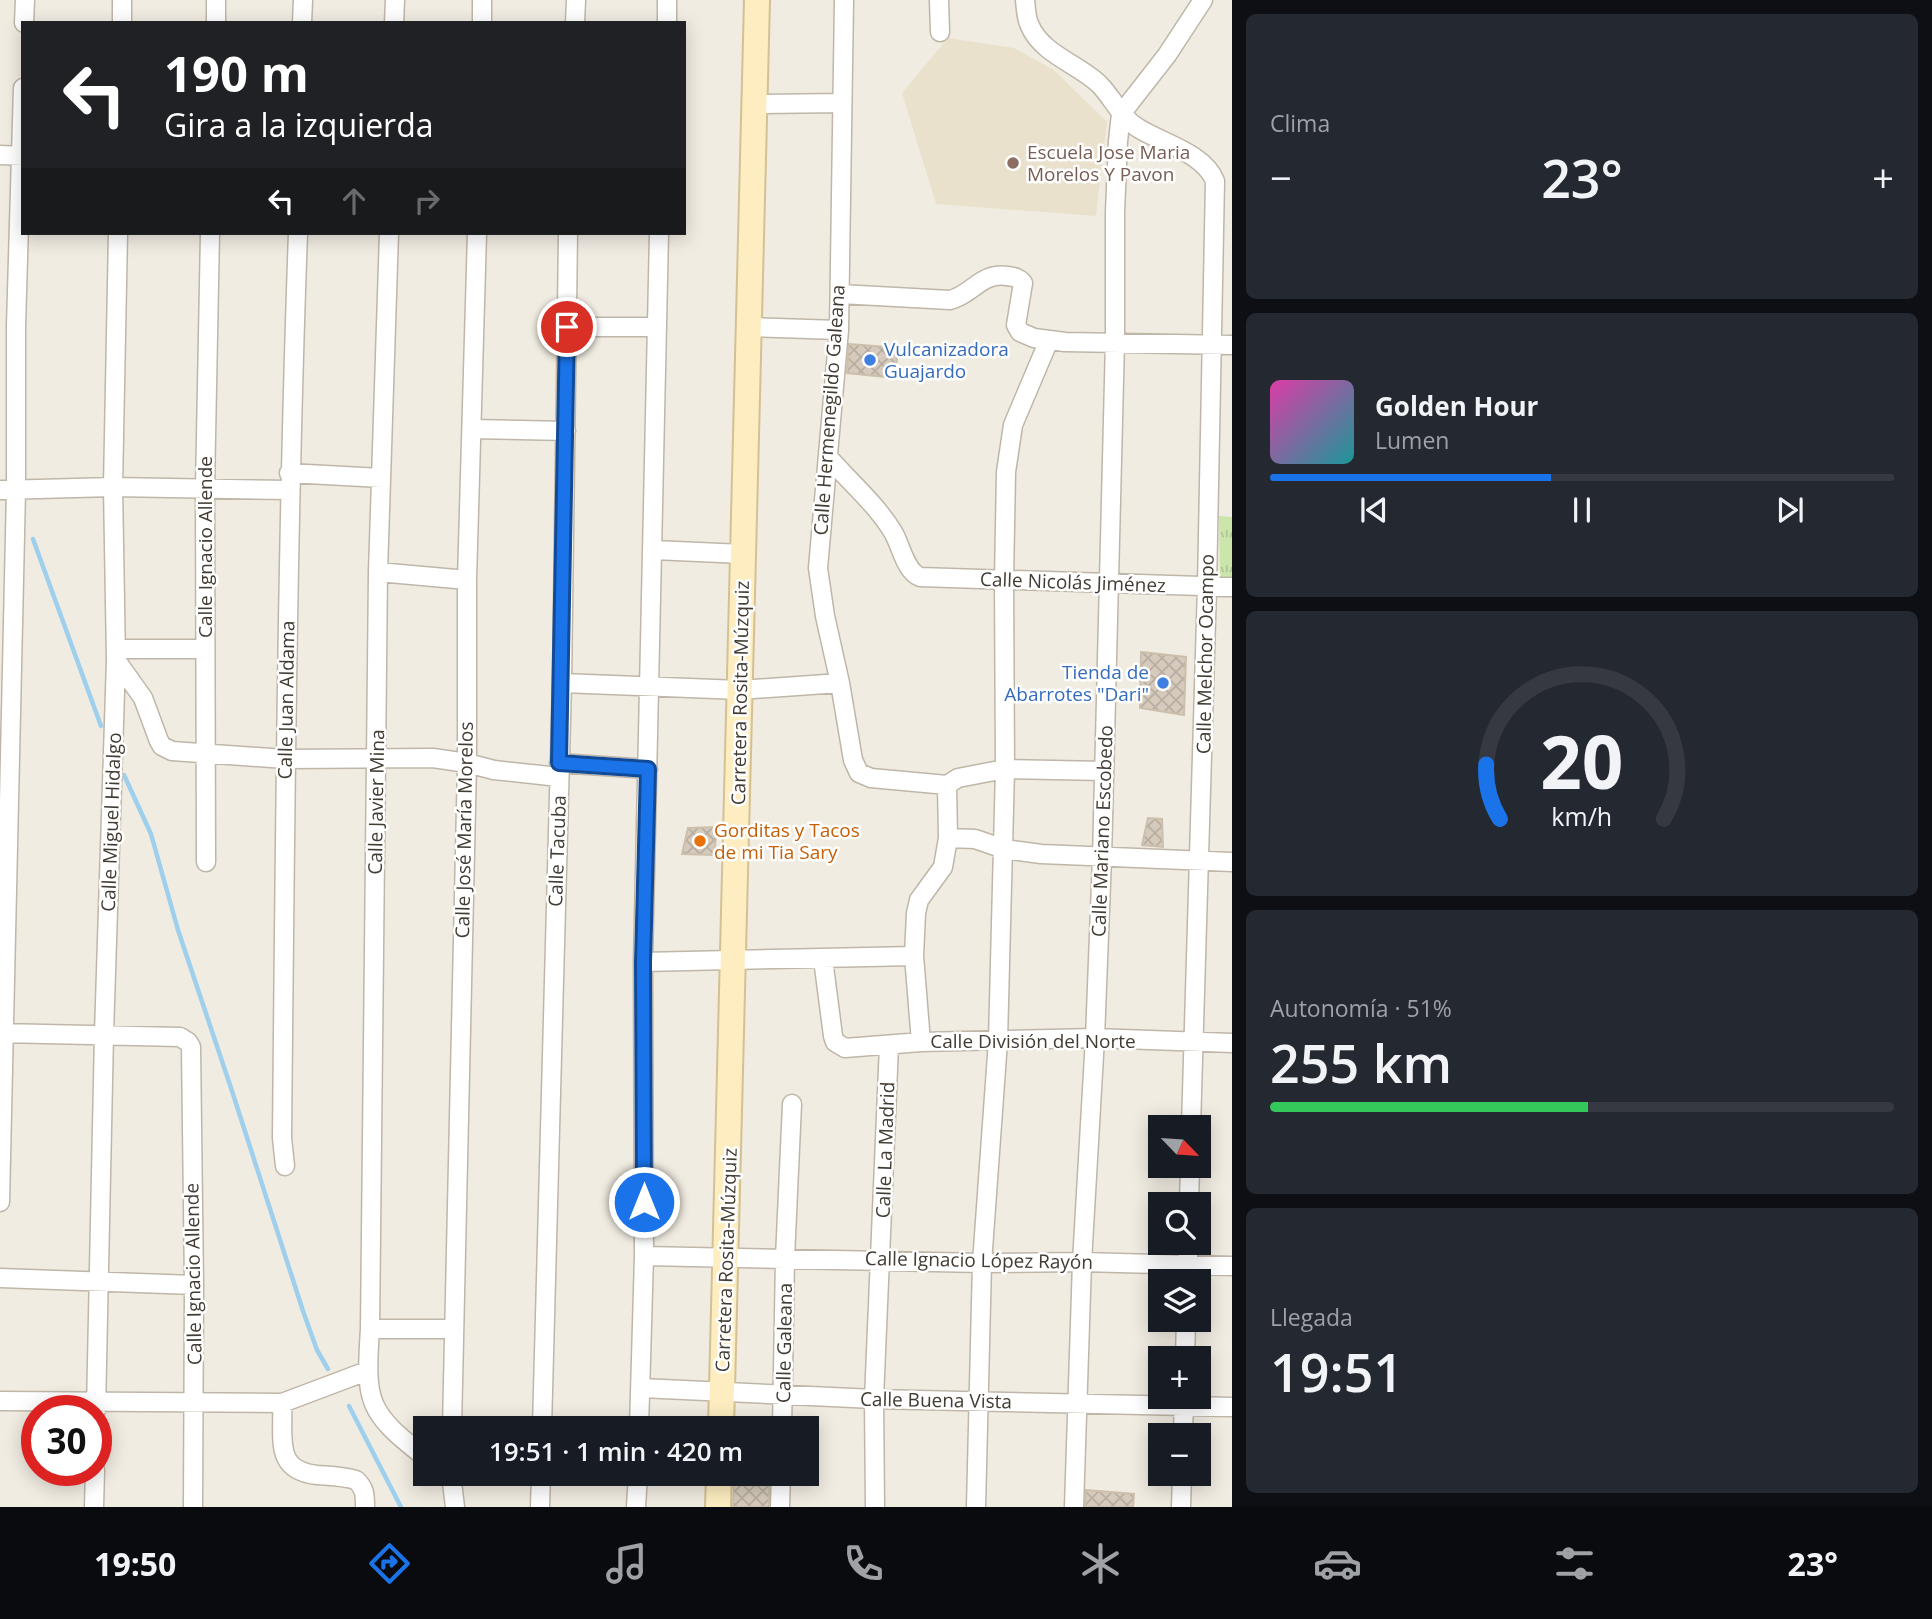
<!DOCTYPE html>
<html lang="es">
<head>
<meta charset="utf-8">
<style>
	body { margin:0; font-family:"Open Sans",sans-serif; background:#242831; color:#f1f3f6; height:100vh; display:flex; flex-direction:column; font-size:26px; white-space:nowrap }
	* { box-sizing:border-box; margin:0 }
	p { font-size:23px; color:#9ea1a6 }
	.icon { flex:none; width:38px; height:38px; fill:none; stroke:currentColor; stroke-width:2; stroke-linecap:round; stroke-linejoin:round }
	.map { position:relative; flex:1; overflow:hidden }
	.drawer { display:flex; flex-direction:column; gap:14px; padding:14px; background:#0d0f14; width:700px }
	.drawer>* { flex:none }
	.hud { position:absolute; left:21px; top:21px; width:665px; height:214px; border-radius:0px; box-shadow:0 4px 18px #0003; background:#202124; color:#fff; overflow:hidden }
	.needle { width:46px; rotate:115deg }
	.tools { position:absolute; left:1148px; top:1115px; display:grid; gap:14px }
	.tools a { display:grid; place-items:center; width:63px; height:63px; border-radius:0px; background:#171b24; box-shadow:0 4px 18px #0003; font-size:35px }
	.speed { position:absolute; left:21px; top:1395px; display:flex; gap:14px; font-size:35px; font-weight:700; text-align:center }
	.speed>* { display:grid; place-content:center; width:91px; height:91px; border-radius:50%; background:#171b24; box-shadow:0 4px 18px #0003; line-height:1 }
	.speed .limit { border:10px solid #d22; background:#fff; color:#111 }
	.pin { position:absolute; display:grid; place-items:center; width:60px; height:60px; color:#fff; margin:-30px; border:4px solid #fff; border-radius:50%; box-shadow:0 2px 7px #0007 }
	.me { position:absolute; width:77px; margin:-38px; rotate:0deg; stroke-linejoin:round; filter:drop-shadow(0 0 5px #0008) }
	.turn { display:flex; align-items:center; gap:24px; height:147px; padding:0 28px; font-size:32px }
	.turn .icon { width:91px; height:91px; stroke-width:2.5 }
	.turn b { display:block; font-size:49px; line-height:60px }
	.lanes { display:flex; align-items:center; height:66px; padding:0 28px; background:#0003; justify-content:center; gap:35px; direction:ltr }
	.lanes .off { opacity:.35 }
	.big { font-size:52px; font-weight:600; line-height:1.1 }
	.drawer .card { flex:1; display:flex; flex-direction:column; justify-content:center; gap:10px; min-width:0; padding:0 24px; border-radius:10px; background:#242831 }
	.drawer .dial { align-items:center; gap:0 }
	.dial svg { height:182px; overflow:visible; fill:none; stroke:#363941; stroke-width:7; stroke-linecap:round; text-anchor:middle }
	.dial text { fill:#f1f3f6; stroke:none }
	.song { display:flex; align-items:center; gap:21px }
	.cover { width:84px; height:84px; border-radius:10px; background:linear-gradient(135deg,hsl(320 70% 55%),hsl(180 70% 35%)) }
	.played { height:7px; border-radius:4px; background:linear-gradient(90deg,#1a73e8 45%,#363941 45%) }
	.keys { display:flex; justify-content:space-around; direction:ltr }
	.heat { display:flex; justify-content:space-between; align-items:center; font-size:38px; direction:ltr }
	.charge { height:10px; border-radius:5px; background:linear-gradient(90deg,#34c759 51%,#363941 0) }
	.trip { position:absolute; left:413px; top:1416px; width:406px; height:70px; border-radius:0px; background:#171b24; box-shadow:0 4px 18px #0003; font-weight:600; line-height:70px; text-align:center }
	.tabs { display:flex; height:112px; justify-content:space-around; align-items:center; background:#090b0e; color:#9ea1a6 }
	.tabs .icon { width:49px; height:49px }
	.tabs .selected { color:#1a73e8 }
	.tabs b { font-size:32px; color:#f1f3f6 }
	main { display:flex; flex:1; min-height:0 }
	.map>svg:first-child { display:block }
	.education { fill:#eae1cc }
	.park { fill:url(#park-tufts) }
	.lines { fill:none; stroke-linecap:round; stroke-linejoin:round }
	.stream { stroke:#9ecfed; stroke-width:4.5 }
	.building { fill:url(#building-cross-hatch); stroke:#ccbfab; stroke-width:2 }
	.street-casing { stroke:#bfb6a8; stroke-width:21 }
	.secondary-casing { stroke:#d3c194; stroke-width:28 }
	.street { stroke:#fff; stroke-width:18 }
	.secondary { stroke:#fdedc0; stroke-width:24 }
	.route-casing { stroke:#114b97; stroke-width:18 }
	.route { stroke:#1a73e8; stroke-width:12 }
	.education-dot { fill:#8d6e63; stroke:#fff; stroke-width:2.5 }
	.shop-dot { fill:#3f7fe0; stroke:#fff; stroke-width:2.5 }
	.food-dot { fill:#e8710a; stroke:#fff; stroke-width:2.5 }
	.labels { text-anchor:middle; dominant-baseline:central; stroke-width:5; stroke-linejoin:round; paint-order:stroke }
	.education-label { font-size:19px; fill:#785e54; stroke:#fff; text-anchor:start }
	.shop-label { font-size:19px; fill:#366cbe; stroke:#fff; text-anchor:start }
	.street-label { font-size:19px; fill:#423c33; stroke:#fff }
	.food-label { font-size:19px; fill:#c56008; stroke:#fff; text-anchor:start }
</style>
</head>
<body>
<main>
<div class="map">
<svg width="1232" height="1507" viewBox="0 0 1232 1507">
	<defs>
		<pattern id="park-tufts" width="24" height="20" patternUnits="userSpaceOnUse" patternTransform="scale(1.75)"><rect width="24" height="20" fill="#cce5ab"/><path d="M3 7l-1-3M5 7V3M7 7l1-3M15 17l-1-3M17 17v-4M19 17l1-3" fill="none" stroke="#b0c594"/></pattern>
		<pattern id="building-cross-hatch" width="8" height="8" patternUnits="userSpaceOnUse" patternTransform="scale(1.75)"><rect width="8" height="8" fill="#d5cabb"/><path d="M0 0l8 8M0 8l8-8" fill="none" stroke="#b8aea1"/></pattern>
	</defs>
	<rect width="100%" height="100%" fill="#f1ece2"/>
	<!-- education -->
	<path class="education" d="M948,38L1014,48L1054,70L1107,122L1096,216L936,204L902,93Z"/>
	<!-- park -->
	<path class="park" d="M1219,516L1232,517V577H1220Z"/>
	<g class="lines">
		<!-- stream -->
		<path class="stream" d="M33,539L101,726
			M124,775L151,834L178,930L231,1088L303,1311L317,1350L328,1369
			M349,1406L401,1507"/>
	</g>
	<!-- building -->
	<path class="building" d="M849,344L898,348L895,378L847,373Z
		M1141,652L1186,657L1184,715L1140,708Z
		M1148,818L1162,819L1163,847L1142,845Z
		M717,827L714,855L682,854L688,828Z
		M734,1484L769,1485V1507H733Z
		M1086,1490L1134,1494L1133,1507H1085Z"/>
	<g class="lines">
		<!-- street casing -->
		<g class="street-casing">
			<path id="street" d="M844,0L839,330L818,568L825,616L840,683L853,760L859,773L871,778L947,785L958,778L1005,769L1104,771
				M939,0L940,32
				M1025,0C1026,8 1026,19 1030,26C1042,54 1078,64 1099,84C1113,98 1120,117 1138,128C1162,143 1204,153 1215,181L1207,586L1191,1127
				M24,23L25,0
				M122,23V0
				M216,23V0
				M302,23L303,0
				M394,23L395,0
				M482,23V0
				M575,23L576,0
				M667,23V0
				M754,104L841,103
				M0,155L23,156
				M389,233L378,572L370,1329C365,1402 367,1412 425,1457
				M840,294L950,300C972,295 981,272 1007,276C1014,277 1018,277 1023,283L1016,325L1020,332L1034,338L1065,342L1232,345
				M567,327H656
				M748,327L839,330
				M472,429L566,431
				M828,457C849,481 876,504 893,532C901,545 905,571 920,577L1232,587
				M289,473L381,478
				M0,490L113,487L289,490
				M654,550L743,554
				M378,572L467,580
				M116,649H204
				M116,660L143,698L159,741L162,746L172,751L285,759L433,758L467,763L494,770L559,777
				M562,683L740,690L840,683
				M559,763L648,769
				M947,785L948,838L975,839L1004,849L1041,854L1232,862
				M206,862L205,488L210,233
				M823,959L833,1036L835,1042L845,1048L921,1042L1095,1038L1232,1043
				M643,962L914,956
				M0,1033L180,1037L188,1042L191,1047L194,1285L193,1507
				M921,1042L914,956L916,913L919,900L943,867L948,838
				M285,1166L282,1138C285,836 287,534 298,233
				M0,1202L16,490V326L23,88
				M1189,1204L1190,1166
				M644,1256L982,1263L1082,1262L1232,1266
				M0,1278L194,1285
				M1188,1281V1242
				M370,1329H453
				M1185,1358L1186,1320
				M641,1388L874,1399L1232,1407
				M0,1401L282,1403L367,1371
				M282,1403C284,1438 273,1470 317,1475C330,1476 343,1476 356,1480C365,1488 365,1495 365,1507
				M96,1410L104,1034L116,660L113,487L118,233
				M452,1428L467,763V580L477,233
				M542,1428L562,683L568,233
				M639,1428L644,1256L643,962L659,233
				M782,1428L785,1258L792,1104
				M1183,1435L1184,1397
				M451,1474L455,1507
				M94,1507L95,1470
				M540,1507L541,1474
				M636,1507L638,1474
				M780,1507L781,1474
				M875,1507L874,1399L889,1045
				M976,1507L982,1263L998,1041L1005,769L1004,580L1006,472L1013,425L1049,340
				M1074,1507L1082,1262L1095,1038L1102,858L1115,341V212L1118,141L1121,114L1167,55L1203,0
				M1181,1507L1182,1474"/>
		</g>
		<!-- secondary casing -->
		<g class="secondary-casing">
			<path id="secondary" d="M721,1428L757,0
				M718,1507L719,1474"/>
		</g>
		<!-- street -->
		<use href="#street" class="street"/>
		<!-- secondary -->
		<use href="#secondary" class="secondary"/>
	</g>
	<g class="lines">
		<!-- route casing -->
		<g class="route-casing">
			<path id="route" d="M567,327L559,763L648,769L643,962L644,1202"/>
		</g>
		<!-- route -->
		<use href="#route" class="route"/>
	</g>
	<!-- markers -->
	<circle class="education-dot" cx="1013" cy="163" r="7"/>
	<g class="shop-dot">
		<circle cx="870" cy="360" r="7"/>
		<circle cx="1163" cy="683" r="7"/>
	</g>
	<circle class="food-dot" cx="700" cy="841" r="7"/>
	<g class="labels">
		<!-- education labels -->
		<g class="education-label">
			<text x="1027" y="152">Escuela Jose Maria<tspan x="1027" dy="22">Morelos Y Pavon</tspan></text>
		</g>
		<!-- shop labels -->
		<g class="shop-label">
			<text x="884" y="349">Vulcanizadora<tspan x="884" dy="22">Guajardo</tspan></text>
			<text x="1149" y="672" text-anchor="end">Tienda de<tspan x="1149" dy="22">Abarrotes "Dari"</tspan></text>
		</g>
		<!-- street labels -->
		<g class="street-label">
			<text transform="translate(829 410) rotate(-86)">Calle Hermenegildo Galeana</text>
			<text transform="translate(205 547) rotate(-90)">Calle Ignacio Allende</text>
			<text transform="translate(1073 582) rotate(2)">Calle Nicolás Jiménez</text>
			<text transform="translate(1205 654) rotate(-89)">Calle Melchor Ocampo</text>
			<text transform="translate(740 693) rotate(-89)">Carretera Rosita-Múzquiz</text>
			<text transform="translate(286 700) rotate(-89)">Calle Juan Aldama</text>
			<text transform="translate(376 802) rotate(-89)">Calle Javier Mina</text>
			<text transform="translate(111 822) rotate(-88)">Calle Miguel Hidalgo</text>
			<text transform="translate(464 830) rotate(-89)">Calle José María Morelos</text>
			<text transform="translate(1102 831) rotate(-88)">Calle Mariano Escobedo</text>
			<text transform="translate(557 851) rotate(-88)">Calle Tacuba</text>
			<text x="1033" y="1041">Calle División del Norte</text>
			<text transform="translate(885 1150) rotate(-88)">Calle La Madrid</text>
			<text transform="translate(726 1260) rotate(-88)">Carretera Rosita-Múzquiz</text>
			<text transform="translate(979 1260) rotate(1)">Calle Ignacio López Rayón</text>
			<text transform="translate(193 1274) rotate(-91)">Calle Ignacio Allende</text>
			<text transform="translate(784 1343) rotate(-89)">Calle Galeana</text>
			<text transform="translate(936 1400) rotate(1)">Calle Buena Vista</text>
		</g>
		<!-- food labels -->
		<g class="food-label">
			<text x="714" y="830">Gorditas y Tacos<tspan x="714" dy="22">de mi Tia Sary</tspan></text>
		</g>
	</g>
</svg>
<div class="tools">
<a><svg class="needle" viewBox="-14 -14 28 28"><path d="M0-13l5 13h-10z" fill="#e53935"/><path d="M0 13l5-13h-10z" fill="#9ea1a6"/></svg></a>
<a><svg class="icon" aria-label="search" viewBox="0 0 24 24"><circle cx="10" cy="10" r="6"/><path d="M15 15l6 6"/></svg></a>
<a><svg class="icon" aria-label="layers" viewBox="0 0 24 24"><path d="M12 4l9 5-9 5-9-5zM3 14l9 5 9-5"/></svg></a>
<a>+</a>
<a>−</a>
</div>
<div class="speed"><div class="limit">30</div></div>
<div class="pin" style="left:567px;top:327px;background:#d93025"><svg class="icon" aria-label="arrive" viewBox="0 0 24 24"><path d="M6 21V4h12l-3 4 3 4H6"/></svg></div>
<svg class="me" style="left:644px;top:1202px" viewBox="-20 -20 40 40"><circle r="17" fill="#1a73e8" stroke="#fff" stroke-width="3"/><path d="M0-11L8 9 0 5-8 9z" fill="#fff"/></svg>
<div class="trip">19:51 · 1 min · 420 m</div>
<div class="hud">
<div class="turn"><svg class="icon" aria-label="left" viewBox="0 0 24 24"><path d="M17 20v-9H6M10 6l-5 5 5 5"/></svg><div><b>190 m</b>Gira a la izquierda</div></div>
<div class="lanes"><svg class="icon" aria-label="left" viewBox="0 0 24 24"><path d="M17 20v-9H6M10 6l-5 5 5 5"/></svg><svg class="icon off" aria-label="ahead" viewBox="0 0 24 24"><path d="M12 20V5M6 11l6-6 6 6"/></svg><svg class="icon off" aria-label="right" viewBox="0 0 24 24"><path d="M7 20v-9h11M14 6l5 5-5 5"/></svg></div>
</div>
</div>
<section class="drawer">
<div class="card"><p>Clima</p>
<div class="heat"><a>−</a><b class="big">23°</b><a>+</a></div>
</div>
<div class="card">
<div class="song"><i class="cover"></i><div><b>Golden Hour</b><p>Lumen</p></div></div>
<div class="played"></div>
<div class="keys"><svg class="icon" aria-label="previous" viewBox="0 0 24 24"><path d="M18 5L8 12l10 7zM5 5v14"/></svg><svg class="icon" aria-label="pause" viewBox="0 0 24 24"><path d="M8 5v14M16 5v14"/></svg><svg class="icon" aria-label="next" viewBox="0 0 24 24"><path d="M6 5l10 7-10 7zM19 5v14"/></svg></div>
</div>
<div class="card dial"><svg viewBox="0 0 100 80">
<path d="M14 69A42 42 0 1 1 86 69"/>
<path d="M14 69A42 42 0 0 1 8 45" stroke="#1a73e8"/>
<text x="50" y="56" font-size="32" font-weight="700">20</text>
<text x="50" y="72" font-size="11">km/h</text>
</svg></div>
<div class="card"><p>Autonomía · 51%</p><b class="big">255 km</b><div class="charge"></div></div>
<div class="card"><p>Llegada</p><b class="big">19:51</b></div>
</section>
</main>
<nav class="tabs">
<b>19:50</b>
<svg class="icon selected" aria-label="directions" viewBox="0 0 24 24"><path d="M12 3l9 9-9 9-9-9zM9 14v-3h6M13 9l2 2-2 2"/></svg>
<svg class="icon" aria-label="music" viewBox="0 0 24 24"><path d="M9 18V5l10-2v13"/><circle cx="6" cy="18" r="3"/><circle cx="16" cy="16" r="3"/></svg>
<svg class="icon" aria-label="phone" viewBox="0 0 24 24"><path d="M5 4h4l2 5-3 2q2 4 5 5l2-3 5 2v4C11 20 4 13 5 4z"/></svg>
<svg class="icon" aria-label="climate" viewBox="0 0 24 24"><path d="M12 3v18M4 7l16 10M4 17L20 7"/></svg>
<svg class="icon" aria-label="car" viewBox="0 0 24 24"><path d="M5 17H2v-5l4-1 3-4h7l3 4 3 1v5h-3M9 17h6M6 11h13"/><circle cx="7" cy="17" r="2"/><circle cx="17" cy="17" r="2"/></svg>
<svg class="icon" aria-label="filters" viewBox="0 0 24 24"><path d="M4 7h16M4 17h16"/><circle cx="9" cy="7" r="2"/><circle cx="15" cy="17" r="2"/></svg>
<b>23°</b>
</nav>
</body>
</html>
